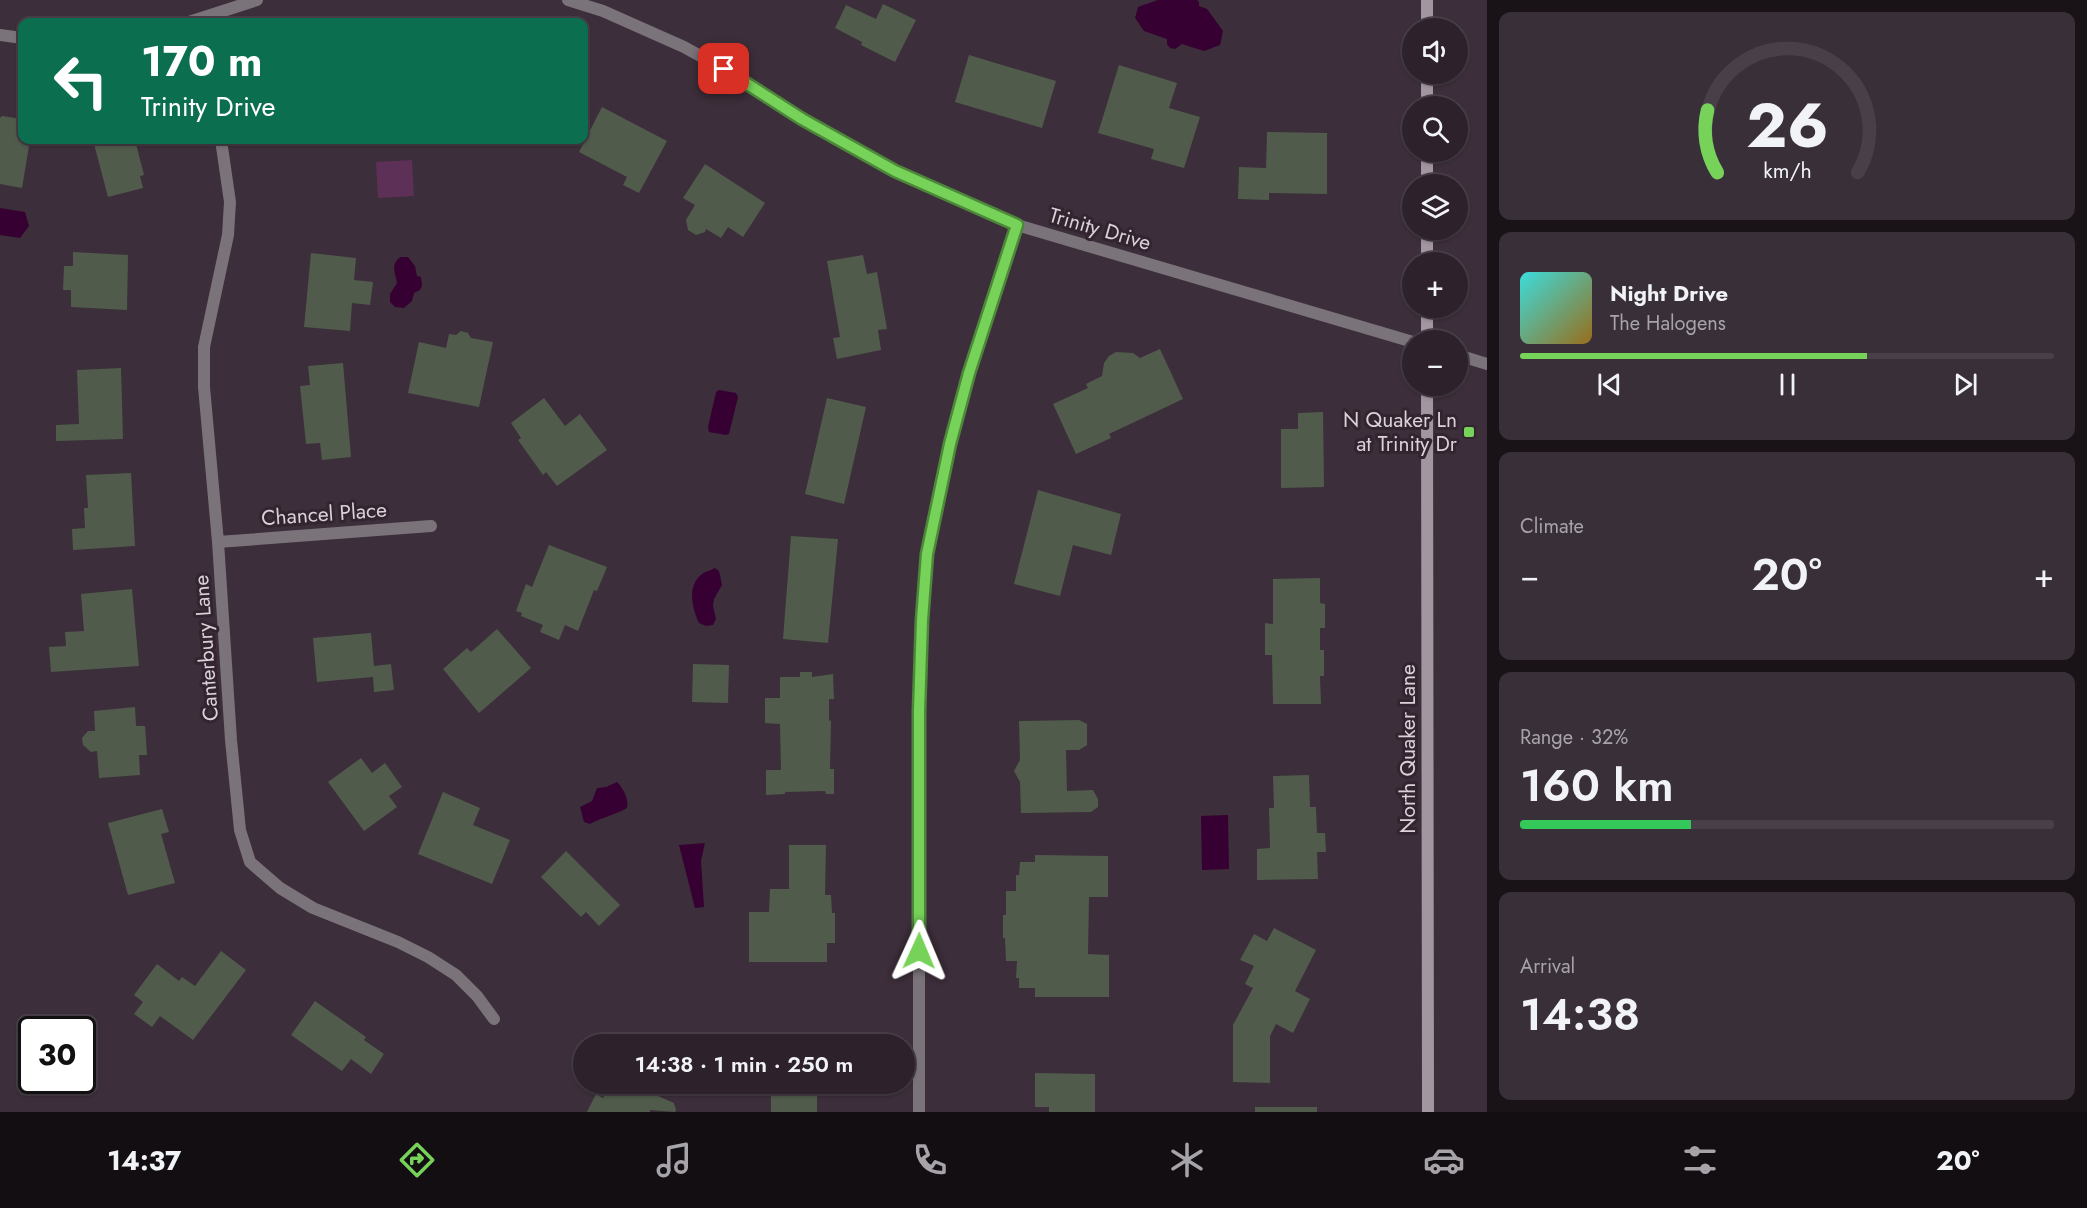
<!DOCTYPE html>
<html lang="en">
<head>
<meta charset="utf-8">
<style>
	body { margin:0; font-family:Jost,sans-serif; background:#392f38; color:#f1f3f6; height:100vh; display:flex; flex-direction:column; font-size:22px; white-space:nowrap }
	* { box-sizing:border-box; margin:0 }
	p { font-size:20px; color:#a7a4a9 }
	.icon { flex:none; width:33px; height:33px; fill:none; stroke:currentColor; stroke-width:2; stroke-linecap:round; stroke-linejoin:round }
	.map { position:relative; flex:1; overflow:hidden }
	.side { display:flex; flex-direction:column; gap:12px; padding:12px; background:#191318; width:600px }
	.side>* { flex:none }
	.top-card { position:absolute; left:18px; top:18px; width:570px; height:126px; border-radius:12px; box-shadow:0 2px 4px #0004,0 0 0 2px #483f48; background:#0b6e4f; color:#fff; overflow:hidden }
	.controls { position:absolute; left:1402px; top:18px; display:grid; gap:12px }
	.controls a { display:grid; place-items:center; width:66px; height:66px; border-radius:50%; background:#2d222c; box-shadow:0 2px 4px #0004,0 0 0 2px #483f48; font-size:30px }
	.speed { position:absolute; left:18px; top:1016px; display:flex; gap:12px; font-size:30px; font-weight:700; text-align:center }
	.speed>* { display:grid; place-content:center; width:78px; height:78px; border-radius:50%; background:#2d222c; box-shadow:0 2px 4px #0004,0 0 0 2px #483f48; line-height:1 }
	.speed .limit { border:3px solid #111; border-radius:9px; background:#fff; color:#111 }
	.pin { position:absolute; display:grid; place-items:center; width:51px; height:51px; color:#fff; margin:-26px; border-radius:12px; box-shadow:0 3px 9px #0006 }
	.me { position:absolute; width:66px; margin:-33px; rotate:1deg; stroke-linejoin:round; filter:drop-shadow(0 0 4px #0008) }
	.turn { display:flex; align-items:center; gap:21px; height:126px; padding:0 24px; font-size:27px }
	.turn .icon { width:78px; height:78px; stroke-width:2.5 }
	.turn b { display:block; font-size:42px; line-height:51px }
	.big { font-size:45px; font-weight:600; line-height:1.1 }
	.side .card { flex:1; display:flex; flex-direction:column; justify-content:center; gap:9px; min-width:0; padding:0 21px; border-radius:12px; background:#392f38 }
	.side .dial { align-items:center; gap:0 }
	.dial svg { height:156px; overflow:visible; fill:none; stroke:#483f48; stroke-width:7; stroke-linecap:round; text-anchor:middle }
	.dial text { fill:#f1f3f6; stroke:none }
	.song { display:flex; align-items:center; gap:18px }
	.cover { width:72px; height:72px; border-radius:9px; background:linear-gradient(135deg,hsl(180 70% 55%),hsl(40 70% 35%)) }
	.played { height:6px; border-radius:3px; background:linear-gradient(90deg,#77d259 65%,#483f48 65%) }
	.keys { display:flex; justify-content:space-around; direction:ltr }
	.heat { display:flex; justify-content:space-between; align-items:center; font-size:33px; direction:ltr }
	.charge { height:9px; border-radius:4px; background:linear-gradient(90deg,#34c759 32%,#483f48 0) }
	.trip { position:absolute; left:573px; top:1034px; width:342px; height:60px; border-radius:30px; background:#2d222c; box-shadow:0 2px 4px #0004,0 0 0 2px #483f48; font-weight:600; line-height:60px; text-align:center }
	.menu { display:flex; height:96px; justify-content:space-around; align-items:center; background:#120e12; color:#a7a4a9 }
	.menu .icon { width:42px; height:42px }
	.menu .current { color:#77d259 }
	.menu b { font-size:27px; color:#f1f3f6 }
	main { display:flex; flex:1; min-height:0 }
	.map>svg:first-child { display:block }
	.green { fill:#5d3157 }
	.water { fill:#370033 }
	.building { fill:#505b4c }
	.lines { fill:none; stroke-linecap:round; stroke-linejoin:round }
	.minor { stroke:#7a7379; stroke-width:12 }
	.secondary { stroke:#a296a0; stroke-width:12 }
	.route-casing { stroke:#4d883a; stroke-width:15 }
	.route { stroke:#77d259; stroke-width:10 }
	.poi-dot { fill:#77d259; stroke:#322530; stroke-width:2 }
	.labels { text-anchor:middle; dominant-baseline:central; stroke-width:6; stroke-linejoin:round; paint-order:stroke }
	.street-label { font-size:21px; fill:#dad1d9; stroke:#322530 }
	.poi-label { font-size:21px; fill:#dad1d9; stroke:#322530; text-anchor:end }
</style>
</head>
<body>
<main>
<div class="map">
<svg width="1487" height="1112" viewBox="0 0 1487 1112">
	<rect width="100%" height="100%" fill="#3c2e3a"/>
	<!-- green -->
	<path class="green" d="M412,160L414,196L378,198L376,162Z"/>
	<!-- water -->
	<path class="water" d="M1158,0H1197L1199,2V6L1207,9L1223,31L1220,45L1204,51L1182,44L1175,49L1170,48L1167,44V39L1144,31L1135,18L1138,7Z
		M0,208L25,212L29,226L20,238L0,235Z
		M401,257H408L415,266L417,276L421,277L422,286L420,290L414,293L412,301L404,308L395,307L390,302V294L397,283C395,272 390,264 401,257Z
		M719,390L736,393L738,397L729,434L726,435L709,432L708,427L716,392Z
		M715,568L719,571L722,585L714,599L713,606L716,619L713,625L706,626L699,623C692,608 687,586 701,575C705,571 710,571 715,568Z
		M617,782C623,788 629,799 627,808C615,815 603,817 590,824L584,822L580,807L592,801L597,788L606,787Z
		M1228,815L1229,869L1202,870L1201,816Z
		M705,843L701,861L704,907L695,908L679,845Z"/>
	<!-- building -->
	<path class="building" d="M883,4L916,20L895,62L861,45L862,42L835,28L846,5L876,19Z
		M969,55L1056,81L1042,128L955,102Z
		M1119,65L1177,83L1169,108L1200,117L1184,168L1151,159L1154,149L1098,133Z
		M602,107L667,141L639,193L623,185L627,177L579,152Z
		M2,116L22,119V140H30L22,188L0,184V118Z
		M1267,132L1327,133V194L1269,193V200L1238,199L1239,167L1266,168Z
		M93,140H135L144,175L140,176L143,188L108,197Z
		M705,164L765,203L743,237L728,227L721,238L706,229L705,232L696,235L688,230L686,220L695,205L683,198Z
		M73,252L128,255L127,310L71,307V290H63L64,266H73Z
		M311,253L356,258L354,280L373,282L370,305L352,303L350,331L304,327Z
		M863,255L867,274L877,272L887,329L878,330L881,350L837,359L833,338L840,337L827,261Z
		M461,331L468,333L471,338L493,342L479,407L408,393L419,342L446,348L449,334L456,335Z
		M1160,349L1183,399L1109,434L1111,438L1076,454L1053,404L1088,388L1086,384L1102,376L1104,363L1109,356L1116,352L1133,353L1140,358Z
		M343,363L351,457L322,460L320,443L306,444L300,386L310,385L308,366Z
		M121,368L123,439L56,441V425L79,424L77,370Z
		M544,398L565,426L580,414L607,450L557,486L546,472L543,475L518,440L521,438L511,423Z
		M827,398L866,407L844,504L805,494Z
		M1323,412L1324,487L1281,488V429H1298V413Z
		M131,473L135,546L73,550L72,529L85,528L84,508H88L86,475Z
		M1038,490L1121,514L1111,555L1073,545L1060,596L1014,584Z
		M791,536L838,539L828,643L783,639Z
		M549,545L607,567L597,591L594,590L578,631L565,625L559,640L540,632L543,625L521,616L522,613L516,611L526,584L532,587Z
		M1320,578V603L1325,604V628H1320V650H1324V676H1320L1321,704H1273L1272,655H1265V623L1273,624V579Z
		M132,589L139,666L51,672L49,647L66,646L65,632L84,631L81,594Z
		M497,629L531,668L479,713L443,669L467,648L471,652Z
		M371,633L374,666L391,664L394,690L374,692L373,677L317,682L313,638Z
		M693,664L729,665L728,703L692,702Z
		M800,672H812V677L833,674L834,699H829V721L831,720L830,769H834V794H826L825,791L785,792V794L766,795V770H781L780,724L765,723V698H780V677H800Z
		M135,707L136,726H145L147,755H139L140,775L99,778L97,751L91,752L83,745L82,738L88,731H95L94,711Z
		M1079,720L1087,724V745L1079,750H1066L1067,791L1093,790L1098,799V807L1091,812L1021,813L1020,782L1014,771L1020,760L1019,721Z
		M361,758L372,773L385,763L402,787L389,796L397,807L364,831L328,782Z
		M1309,775L1310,807H1316L1317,833H1325L1326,852H1317L1318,879L1257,880V849L1270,848L1269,808H1274L1273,776Z
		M443,792L480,808L473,825L510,840L492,884L418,854Z
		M162,809L169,832L161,834L175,883L128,895L108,823Z
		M789,845H826L825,895H831L832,913H835V943H827V962H749V912H769L770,889H789Z
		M566,851L620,905L599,926L586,912L581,917L541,877Z
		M1035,855L1108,856V897H1089L1088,954L1109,955V997H1035V988H1019V978H1016L1017,961H1006L1005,938H1003V915H1006V891H1016V875H1019L1020,862H1035Z
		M1274,928L1316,950L1295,991L1310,999L1293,1033L1276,1024L1270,1036V1083L1233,1082V1025L1253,988L1245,984L1254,966L1240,960L1254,934L1267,941Z
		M221,951L246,970L193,1040L160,1016L152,1027L134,1014L143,1002L134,995L157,964L179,981L182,977L195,986Z
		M315,1001L366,1037L364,1040L384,1054L371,1074L351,1059L342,1071L291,1035Z
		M773,1033H834V1044H773Z
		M1035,1073L1095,1074V1112H1049V1107H1035Z
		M611,1083H642L660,1092L658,1096L674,1103L676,1110L675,1112L650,1110V1112H587L596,1094L603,1098Z
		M771,1083H817V1112H771Z
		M1255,1107H1317V1112H1255Z"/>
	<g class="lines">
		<!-- minor -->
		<path class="minor" d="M568,0L603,11L684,47L724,69L802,119L895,171L1017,225L1413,342
			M189,22L257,0
			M0,35L22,38
			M221,140L230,202L228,235L204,347V387L218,542L231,740L240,830L250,862L280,888L313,908L398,942L428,957L456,975L477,996L494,1019
			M1458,355L1487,364
			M218,542L431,526
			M919,1112V711L922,620L927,554L950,444L969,373L1017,225"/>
		<!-- secondary -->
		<path class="secondary" d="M1427,28V0
			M1427,106V74
			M1427,184V152
			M1427,262V230
			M1427,340V308
			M1427,386L1428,1112"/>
	</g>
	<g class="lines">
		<!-- route casing -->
		<g class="route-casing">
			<path id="route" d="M724,69L802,119L895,171L1017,225L969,373L950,444L927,554L922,620L919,711V951"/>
		</g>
		<!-- route -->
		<use href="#route" class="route"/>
	</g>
	<!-- markers -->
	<rect class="poi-dot" x="1463" y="426" width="12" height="12" rx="3"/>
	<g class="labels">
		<!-- street labels -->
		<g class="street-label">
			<text transform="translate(1100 229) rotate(16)">Trinity Drive</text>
			<text transform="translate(324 514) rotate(-4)">Chancel Place</text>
			<text transform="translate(206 648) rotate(-94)">Canterbury Lane</text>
			<text transform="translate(1408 749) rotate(-90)">North Quaker Lane</text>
		</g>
		<!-- poi labels -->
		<g class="poi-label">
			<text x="1457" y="420">N Quaker Ln<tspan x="1457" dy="24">at Trinity Dr</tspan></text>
		</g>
	</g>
</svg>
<div class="controls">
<a><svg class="icon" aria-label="sound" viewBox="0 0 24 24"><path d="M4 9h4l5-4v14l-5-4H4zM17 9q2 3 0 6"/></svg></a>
<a><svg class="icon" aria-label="search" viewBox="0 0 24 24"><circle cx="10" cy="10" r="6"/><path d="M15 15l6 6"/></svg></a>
<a><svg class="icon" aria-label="layers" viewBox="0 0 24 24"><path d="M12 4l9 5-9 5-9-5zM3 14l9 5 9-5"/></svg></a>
<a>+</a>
<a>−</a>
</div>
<div class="speed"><div class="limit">30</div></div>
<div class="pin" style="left:724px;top:69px;background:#d93025"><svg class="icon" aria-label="arrive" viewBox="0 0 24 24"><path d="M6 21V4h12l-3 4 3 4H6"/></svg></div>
<svg class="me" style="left:919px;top:951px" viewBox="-20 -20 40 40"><path d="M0-17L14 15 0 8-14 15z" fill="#77d259" stroke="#fff" stroke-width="4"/></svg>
<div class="trip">14:38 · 1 min · 250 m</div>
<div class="top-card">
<div class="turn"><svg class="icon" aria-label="left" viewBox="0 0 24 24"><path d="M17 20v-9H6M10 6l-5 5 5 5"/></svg><div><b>170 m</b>Trinity Drive</div></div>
</div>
</div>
<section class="side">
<div class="card dial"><svg viewBox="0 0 100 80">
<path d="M14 69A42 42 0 1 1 86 69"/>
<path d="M14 69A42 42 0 0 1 9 37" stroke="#77d259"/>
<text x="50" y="56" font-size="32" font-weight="700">26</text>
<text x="50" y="72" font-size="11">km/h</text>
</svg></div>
<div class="card">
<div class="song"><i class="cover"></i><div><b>Night Drive</b><p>The Halogens</p></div></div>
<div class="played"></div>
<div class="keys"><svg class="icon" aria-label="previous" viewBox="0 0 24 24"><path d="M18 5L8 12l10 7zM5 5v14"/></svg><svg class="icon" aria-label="pause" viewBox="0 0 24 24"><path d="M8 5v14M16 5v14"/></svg><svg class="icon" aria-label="next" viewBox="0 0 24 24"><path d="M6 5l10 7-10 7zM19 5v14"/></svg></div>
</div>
<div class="card"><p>Climate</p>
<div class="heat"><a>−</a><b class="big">20°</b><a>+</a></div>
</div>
<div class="card"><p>Range · 32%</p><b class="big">160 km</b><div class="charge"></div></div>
<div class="card"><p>Arrival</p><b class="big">14:38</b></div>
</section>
</main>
<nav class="menu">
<b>14:37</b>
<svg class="icon current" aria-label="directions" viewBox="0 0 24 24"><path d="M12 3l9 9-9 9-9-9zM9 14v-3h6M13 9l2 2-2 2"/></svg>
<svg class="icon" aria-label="music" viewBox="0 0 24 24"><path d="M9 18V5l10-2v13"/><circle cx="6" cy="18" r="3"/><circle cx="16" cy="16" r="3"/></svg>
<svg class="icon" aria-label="phone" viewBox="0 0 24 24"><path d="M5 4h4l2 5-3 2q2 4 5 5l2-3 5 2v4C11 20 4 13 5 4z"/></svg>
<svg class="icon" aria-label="climate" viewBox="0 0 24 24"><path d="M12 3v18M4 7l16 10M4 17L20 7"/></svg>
<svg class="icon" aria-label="car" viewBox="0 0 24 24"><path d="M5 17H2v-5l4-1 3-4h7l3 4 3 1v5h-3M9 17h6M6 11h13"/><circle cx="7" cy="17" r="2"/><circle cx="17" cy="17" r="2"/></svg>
<svg class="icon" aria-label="filters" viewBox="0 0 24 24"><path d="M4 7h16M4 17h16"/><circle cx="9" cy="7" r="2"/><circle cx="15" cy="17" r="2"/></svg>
<b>20°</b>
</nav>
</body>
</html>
